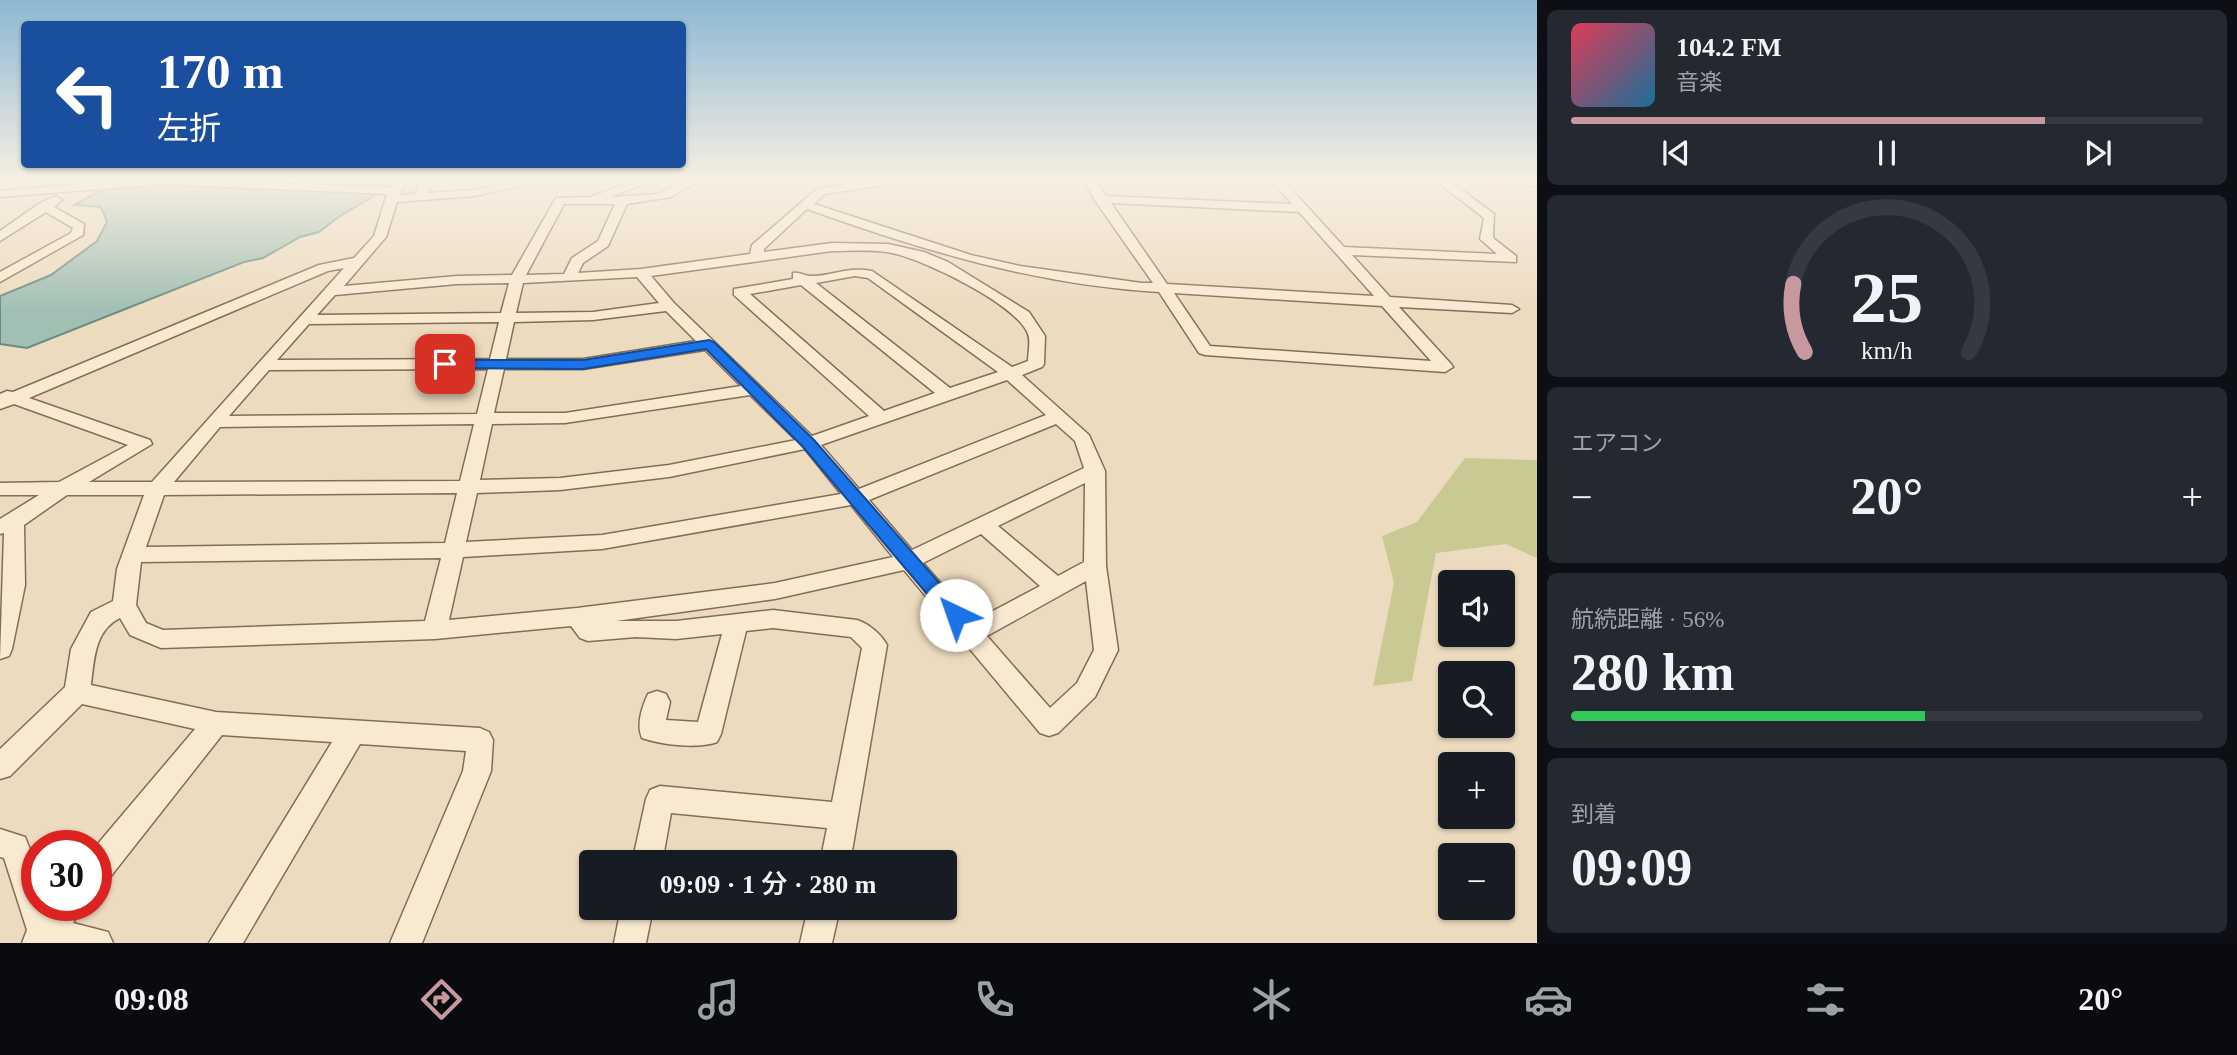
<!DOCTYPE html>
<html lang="ja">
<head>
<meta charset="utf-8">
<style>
	body { margin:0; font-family:"Times New Roman","Noto Sans JP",serif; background:#242831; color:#f1f3f6; height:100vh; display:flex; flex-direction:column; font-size:26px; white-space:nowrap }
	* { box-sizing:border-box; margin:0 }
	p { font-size:23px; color:#9ea1a6 }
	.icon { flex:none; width:38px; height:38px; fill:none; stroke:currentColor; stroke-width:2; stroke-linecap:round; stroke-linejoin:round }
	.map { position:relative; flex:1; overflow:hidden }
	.sheet { display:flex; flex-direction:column; gap:10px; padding:10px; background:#0d0f14; width:700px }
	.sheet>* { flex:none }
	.banner { position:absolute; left:21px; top:21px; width:665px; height:147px; border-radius:7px; box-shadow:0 2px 5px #0004; background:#1a4fa0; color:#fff; overflow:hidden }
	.fabs { position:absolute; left:1438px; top:570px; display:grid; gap:14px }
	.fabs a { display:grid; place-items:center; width:77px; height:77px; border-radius:7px; background:#171b24; box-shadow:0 2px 5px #0004; font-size:35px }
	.speed { position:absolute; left:21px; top:830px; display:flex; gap:14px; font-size:35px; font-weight:700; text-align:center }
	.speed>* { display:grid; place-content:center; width:91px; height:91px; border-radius:50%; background:#171b24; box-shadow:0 2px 5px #0004; line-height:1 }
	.speed .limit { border:10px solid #d22; background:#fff; color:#111 }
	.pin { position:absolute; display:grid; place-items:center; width:60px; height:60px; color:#fff; margin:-30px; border-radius:14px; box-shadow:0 4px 10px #0006 }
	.me { position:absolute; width:77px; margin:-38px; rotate:318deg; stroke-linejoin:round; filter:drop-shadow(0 0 5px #0008) }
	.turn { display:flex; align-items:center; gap:24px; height:147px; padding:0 21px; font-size:32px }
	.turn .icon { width:91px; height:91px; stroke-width:2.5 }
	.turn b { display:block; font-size:49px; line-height:60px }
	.big { font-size:52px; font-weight:600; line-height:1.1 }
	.sheet .widget { flex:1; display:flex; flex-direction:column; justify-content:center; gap:10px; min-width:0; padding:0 24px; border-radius:10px; background:#242831 }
	.sheet .dial { align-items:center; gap:0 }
	.dial svg { height:182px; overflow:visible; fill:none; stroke:#363941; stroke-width:7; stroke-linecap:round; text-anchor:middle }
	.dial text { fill:#f1f3f6; stroke:none }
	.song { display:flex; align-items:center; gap:21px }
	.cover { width:84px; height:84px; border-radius:10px; background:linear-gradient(135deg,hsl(350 70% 55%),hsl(200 70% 35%)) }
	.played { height:7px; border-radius:4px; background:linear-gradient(90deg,#c7989e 75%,#363941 75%) }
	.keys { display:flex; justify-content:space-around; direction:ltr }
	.heat { display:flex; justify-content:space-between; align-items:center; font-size:38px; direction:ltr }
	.charge { height:10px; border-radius:5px; background:linear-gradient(90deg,#34c759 56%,#363941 0) }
	.trip { position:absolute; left:579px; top:850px; width:378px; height:70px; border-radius:7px; background:#171b24; box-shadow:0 2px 5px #0004; font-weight:600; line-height:70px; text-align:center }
	.tab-bar { display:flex; height:112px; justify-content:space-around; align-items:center; background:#090b0e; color:#9ea1a6 }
	.tab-bar .icon { width:49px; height:49px }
	.tab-bar .current { color:#c7989e }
	.tab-bar b { font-size:32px; color:#f1f3f6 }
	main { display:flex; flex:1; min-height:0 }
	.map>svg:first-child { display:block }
	.green { fill:#c9ca93 }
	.water { fill:#a2bfb4; stroke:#6a8c80; stroke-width:2 }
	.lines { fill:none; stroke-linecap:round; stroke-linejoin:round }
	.minor-casing { stroke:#856c58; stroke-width:3 }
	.minor { fill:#f8e9d1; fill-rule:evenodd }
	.route { fill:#1a73e8; stroke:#114b97; stroke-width:2 }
</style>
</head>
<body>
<main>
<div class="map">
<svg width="1537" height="943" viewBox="0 0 1537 943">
	<rect width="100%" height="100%" fill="#eddbbf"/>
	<!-- green -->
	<path class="green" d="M1465,458L1537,460V558L1506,544L1436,553L1412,681L1373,686L1394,583L1382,536L1417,522Z"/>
	<!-- water -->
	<path class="water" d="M155,185L379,193L340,216L319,232L300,237L263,258L244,262L27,348L0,344V296L51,275L97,241L107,222L101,207L74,205L107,187Z"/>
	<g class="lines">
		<!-- minor casing -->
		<g class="minor-casing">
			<path id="minor" d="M134,179L391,187L398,179H410L399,195L415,194L422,179H435L427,193L475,190L526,179H549L475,196L397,202L386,237L344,286L457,276L512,275L556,198L591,197L638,179H655L611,197L659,194L683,182L680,179H694L697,182L671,197L627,204L608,246L583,263L578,273L641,269L750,254L752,245L817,189L879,179H909L903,182L825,194L814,204L971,255L1020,266L1142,283H1153L1094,199L1083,179H1095L1106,196L1292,204L1270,179H1282L1344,247L1497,254L1480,239L1484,218L1434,179H1447L1494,214L1493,238L1516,256V262L1352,255L1390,297L1512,305L1519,309L1512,313L1399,307L1451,364L1453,367L1445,372L1205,355L1199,353L1159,292C1036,285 922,250 807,209L764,249V252L832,243L888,244L924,252L948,262L1029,312L1045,336L1044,364L1042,367L1022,375L1089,435L1105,471L1106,566L1118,650L1095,697L1058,733L1049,736L1040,733L904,570L775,599L616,621H676L773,610L857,620C869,624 881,634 887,645L850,863H820L827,828L671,813L662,863H632L646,799L650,790L660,786L832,802L862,648L851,637L773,628L746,631L721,734L717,742C698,749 662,745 642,738C636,725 642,707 648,694L657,691L666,694L670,702L666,720L698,722L722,634L676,639L636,637L588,641L580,638L571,626L435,639L161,648L130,635L120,618C95,630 94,659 91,685L216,712L480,728L489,732L493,740L491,771L422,943H390L463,771L466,751L360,744L243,943H209L332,742L222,735L107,881L96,885V846L195,729L82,704L10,776L0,779V749L65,687L71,649L91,612L113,601L117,569L144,495H67L24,525L25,585L12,649L9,656L0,659L4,533L0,534V519L39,495H0V483L59,482L128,445L14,404L0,409V394L7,391L13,392L319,265L354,258L374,236L387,194L163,184L0,197V191ZM1111,203L1299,212L1374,296L1167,284ZM564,204H615L598,241L572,258L564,274L526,275ZM832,251C851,251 873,249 892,253C923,259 1018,305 1028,334C1031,342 1028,353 1028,361L1012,367L872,271C845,266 831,277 809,276C803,275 800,272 793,273V279L734,289V295L869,416L812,436L674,303L651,276ZM344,268L152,482H89L152,444L150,440L29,398L328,271ZM855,276L868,278L998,372L950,388L816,283ZM637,277L659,303L593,312L516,313L523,283ZM509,283L501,313L317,315L335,295L457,284ZM801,285L935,393L884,411L750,294ZM1174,293L1382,306L1431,361L1210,346ZM666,311L696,341L583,359H506L514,322L593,320ZM499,322L490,359L277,360L309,324ZM705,350L741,386L565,413H494L504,369H583ZM488,369L477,414L229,416L269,370ZM1007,380L1046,415L859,489L821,445ZM750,395L796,440L669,465L560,478L480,480L492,424L565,423ZM474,424L460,481L174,482L220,427ZM1056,424L1075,441L1084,468L912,550L869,500ZM805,449L841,494L602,535L466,542L477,493L560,490L669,477ZM1085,483L1084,562L1058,576L998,526ZM457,493L445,543L146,547L164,495ZM851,505L893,557L775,583L577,608L449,620L463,557L602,549ZM981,534L1040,586L974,621L923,563ZM441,558L425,621L163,630L146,623L136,605L141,562ZM1086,581L1094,650L1077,683L1050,708L987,636Z
				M1475,179L1537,180V186L1481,182Z
				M56,196L62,200L54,207L84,224L83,235L0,282V272L71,233L73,228L46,212L0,241V231L40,203Z
				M0,829L25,837L37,867V905H83L73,923L108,932L113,943H22L27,930L4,858L0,857Z
				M621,908H653L646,943H614Z
				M808,908H840L832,943H800Z"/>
		</g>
		<!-- minor -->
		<use href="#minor" class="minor"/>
	</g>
	<!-- sky -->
	<linearGradient id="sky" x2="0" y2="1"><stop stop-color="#8cb8d3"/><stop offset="0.58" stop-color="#f7efe2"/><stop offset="1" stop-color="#f7efe2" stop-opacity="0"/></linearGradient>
	<rect width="1537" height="311" fill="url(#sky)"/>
	<!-- route -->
	<path class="route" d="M709,340L714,342L814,440L963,610L966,615L963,620L956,622L949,620L803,447L706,349L583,369L445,368L438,364L445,360H583Z"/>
</svg>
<div class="fabs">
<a><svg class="icon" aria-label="sound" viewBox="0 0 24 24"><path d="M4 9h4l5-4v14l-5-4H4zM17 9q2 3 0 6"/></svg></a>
<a><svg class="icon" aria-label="search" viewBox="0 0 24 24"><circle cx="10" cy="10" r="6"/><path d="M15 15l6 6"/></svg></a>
<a>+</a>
<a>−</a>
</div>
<div class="speed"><div class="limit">30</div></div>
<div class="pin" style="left:445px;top:364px;background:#d93025"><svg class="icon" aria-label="arrive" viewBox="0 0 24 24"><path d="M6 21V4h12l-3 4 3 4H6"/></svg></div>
<svg class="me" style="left:956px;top:615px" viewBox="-20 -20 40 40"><circle r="19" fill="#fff"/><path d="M0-13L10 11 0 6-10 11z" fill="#1a73e8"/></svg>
<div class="trip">09:09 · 1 分 · 280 m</div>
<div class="banner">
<div class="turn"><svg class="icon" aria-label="left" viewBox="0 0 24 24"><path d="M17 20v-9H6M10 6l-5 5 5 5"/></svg><div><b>170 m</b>左折</div></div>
</div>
</div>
<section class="sheet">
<div class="widget">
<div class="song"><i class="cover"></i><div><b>104.2 FM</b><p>音楽</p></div></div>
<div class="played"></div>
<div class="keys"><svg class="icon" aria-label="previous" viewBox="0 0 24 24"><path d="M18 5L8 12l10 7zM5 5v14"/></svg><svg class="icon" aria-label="pause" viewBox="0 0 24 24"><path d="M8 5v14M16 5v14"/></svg><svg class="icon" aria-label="next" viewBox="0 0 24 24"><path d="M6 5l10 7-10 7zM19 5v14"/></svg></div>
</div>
<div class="widget dial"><svg viewBox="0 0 100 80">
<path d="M14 69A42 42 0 1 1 86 69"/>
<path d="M14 69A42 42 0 0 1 9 39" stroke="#c7989e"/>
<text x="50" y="56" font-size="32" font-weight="700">25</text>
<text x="50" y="72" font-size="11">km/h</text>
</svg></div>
<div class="widget"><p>エアコン</p>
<div class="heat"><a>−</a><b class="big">20°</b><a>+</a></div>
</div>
<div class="widget"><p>航続距離 · 56%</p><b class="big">280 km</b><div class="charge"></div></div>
<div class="widget"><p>到着</p><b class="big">09:09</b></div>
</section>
</main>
<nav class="tab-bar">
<b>09:08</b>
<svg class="icon current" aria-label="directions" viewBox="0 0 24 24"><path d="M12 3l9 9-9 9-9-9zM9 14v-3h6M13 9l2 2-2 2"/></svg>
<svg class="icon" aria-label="music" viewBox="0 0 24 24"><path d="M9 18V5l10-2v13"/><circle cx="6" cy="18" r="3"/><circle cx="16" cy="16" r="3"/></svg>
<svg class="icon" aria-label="phone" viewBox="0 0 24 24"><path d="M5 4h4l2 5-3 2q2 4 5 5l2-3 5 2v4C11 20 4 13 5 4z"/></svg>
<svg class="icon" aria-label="climate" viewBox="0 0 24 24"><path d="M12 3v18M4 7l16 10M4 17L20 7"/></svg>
<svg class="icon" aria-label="car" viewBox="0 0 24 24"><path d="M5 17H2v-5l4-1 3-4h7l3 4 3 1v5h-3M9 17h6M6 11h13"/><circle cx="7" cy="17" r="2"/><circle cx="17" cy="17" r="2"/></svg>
<svg class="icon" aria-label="filters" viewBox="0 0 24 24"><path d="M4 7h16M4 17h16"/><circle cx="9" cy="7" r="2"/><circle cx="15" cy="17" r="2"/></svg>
<b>20°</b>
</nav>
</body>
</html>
